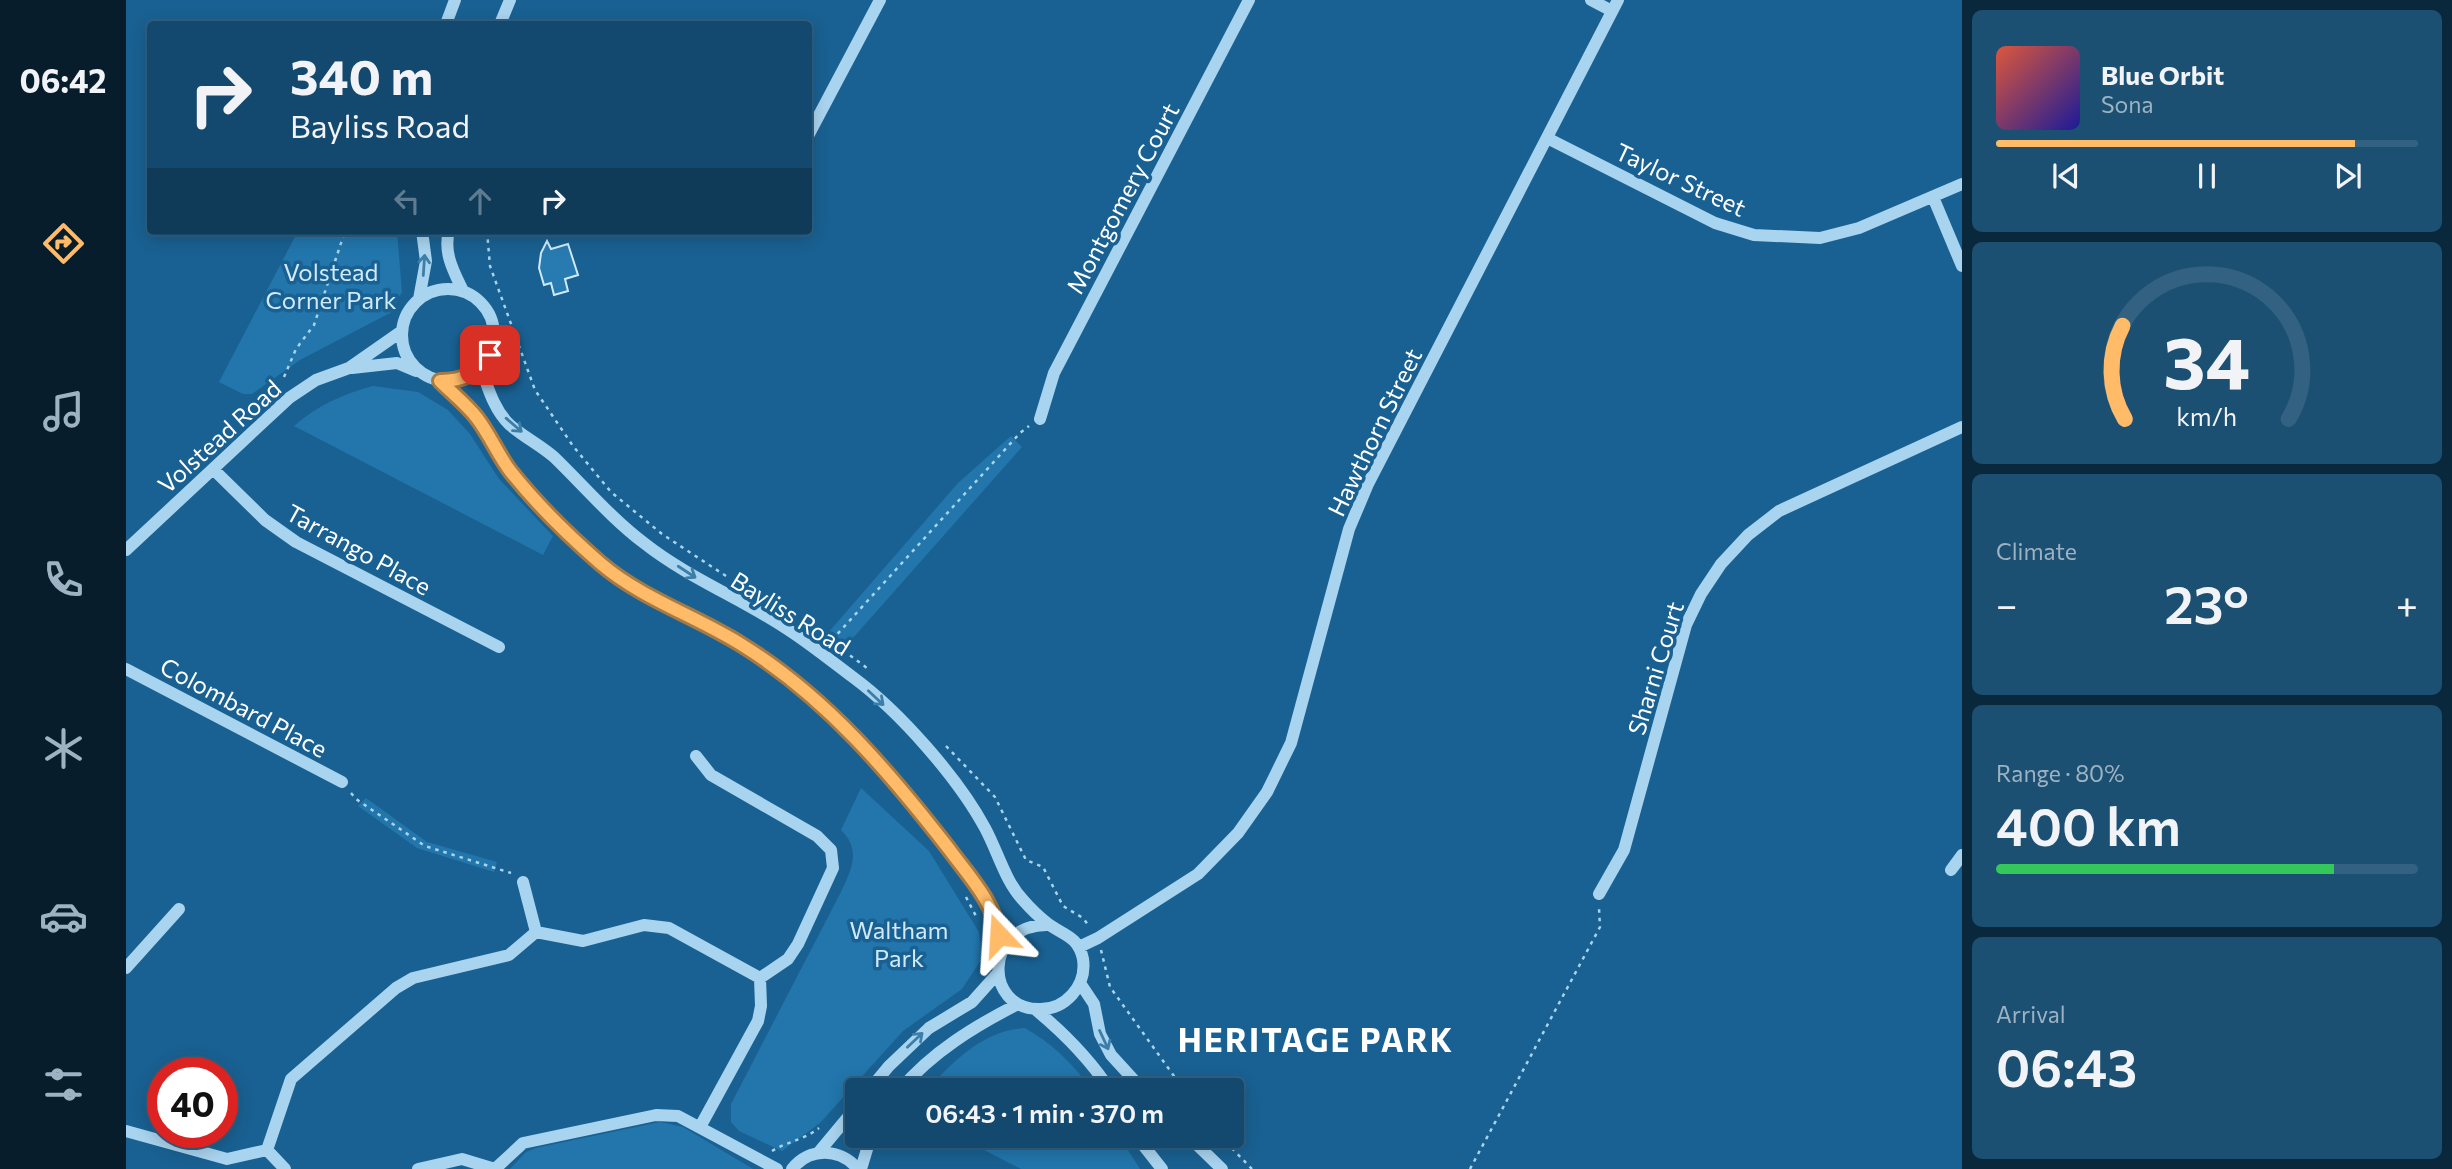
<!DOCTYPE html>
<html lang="en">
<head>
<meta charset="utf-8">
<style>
	body { margin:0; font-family:Commissioner,sans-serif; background:#1c5073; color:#f1f3f6; height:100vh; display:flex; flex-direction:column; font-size:26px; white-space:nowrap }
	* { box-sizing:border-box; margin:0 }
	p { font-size:23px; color:#9db2c2 }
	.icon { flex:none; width:38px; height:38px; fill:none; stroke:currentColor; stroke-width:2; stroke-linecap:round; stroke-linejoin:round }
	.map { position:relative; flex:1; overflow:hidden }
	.sheet { display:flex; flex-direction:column; gap:10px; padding:10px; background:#0a283c; width:490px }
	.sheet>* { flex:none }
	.top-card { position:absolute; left:21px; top:21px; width:665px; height:214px; border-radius:7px; box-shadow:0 4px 18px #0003,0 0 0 2px #326181; background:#13496e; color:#f1f3f6; overflow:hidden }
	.speed { position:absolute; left:21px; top:1057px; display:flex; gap:14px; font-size:35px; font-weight:700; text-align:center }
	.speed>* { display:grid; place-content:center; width:91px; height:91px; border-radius:50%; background:#13496e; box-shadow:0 4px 18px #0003,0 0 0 2px #326181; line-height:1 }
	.speed .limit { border:10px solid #d22; background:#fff; color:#111 }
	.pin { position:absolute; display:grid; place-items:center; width:60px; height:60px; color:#fff; margin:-30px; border-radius:14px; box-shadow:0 4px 10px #0006 }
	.me { position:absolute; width:77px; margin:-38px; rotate:340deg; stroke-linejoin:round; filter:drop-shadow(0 0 5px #0008) }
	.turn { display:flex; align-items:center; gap:24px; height:147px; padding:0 28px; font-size:32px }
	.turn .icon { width:91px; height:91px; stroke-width:2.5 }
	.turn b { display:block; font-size:49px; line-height:60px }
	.lanes { display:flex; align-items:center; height:66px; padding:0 28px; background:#0003; justify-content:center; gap:35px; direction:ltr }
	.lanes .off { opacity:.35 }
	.big { font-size:52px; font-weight:600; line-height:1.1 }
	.sheet .card { flex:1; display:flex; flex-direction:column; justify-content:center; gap:10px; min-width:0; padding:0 24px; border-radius:10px; background:#1c5073 }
	.sheet .dial { align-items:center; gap:0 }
	.dial svg { height:182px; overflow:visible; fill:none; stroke:#326181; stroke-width:7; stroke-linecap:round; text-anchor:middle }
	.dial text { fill:#f1f3f6; stroke:none }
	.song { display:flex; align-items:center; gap:21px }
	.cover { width:84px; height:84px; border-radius:10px; background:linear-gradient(135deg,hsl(10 70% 55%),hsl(240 70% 35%)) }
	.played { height:7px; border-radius:4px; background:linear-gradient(90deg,#ffbb68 85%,#326181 85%) }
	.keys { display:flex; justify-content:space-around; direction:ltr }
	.heat { display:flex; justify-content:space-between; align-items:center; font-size:38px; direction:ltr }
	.charge { height:10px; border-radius:5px; background:linear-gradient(90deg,#34c759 80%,#326181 0) }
	.trip { position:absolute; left:719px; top:1078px; width:399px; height:70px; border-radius:7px; background:#13496e; box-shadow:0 4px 18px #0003,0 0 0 2px #326181; font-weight:600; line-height:70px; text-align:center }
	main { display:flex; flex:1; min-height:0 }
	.menu { display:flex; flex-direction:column; width:126px; justify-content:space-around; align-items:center; background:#081d2c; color:#9db2c2 }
	.menu .icon { width:49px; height:49px }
	.menu .current { color:#ffbb68 }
	.menu b { font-size:32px; color:#f1f3f6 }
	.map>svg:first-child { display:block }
	.green { fill:#2276ac }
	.building { fill:#287bb1; stroke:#d0eafb; stroke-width:2 }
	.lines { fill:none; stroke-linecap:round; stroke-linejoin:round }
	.path { stroke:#a9d4ef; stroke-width:2.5; stroke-dasharray:3.5 5; stroke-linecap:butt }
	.minor { stroke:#a9d4ef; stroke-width:12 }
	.oneway { stroke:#3d7ea9 }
	.route-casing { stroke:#a67a44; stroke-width:18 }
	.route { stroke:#ffbb68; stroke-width:12 }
	.labels { text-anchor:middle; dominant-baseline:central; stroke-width:7; stroke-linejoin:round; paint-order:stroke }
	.street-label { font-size:24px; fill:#fff; stroke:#196192 }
	.park-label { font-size:24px; fill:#d0eafb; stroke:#196192 }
	.district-label { font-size:32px; font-weight:bold; letter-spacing:2px; fill:#fff; stroke:#196192 }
</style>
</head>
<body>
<main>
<nav class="menu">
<b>06:42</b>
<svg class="icon current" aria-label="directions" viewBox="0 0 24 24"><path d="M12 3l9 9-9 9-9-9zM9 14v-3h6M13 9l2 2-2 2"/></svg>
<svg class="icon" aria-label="music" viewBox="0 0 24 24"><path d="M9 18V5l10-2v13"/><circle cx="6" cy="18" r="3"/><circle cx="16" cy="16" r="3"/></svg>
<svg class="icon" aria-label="phone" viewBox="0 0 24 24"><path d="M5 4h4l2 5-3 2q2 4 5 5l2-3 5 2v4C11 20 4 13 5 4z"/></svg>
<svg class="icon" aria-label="climate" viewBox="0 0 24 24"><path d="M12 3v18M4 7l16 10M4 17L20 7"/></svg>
<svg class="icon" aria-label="car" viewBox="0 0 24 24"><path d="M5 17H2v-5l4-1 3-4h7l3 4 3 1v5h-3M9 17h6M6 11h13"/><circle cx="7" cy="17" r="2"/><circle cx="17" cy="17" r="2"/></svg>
<svg class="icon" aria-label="filters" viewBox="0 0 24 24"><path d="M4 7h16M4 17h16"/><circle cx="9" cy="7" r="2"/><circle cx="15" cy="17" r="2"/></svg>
</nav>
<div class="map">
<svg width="1836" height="1169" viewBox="0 0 1836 1169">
	<rect width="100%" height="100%" fill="#196192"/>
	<!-- green -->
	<path class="green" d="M172,231H271L276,292L264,313L174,360L126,394H117L93,382Z
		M247,386L292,392L322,410L344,434L373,479L427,536L417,555L168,426C192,405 217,394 247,386Z
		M885,436L896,447L719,647L701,634L832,483Z
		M735,788L803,851L853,932L857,957L836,989L777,1031L694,1123L656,1151L613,1131L605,1122V1104L715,892C725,870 736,850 715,830Z
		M240,798L301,842L371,862L368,872L291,848L232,806Z
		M899,1028C927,1044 947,1064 966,1090H800C829,1061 855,1031 899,1028Z
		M534,1122L557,1127L627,1169H384L400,1152L410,1148Z
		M831,1136H993L1014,1169H895Z"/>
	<!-- building -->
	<path class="building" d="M421,241L425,249L442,244L452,275L439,279L442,291L428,295L425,283L418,285L413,268L415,253Z"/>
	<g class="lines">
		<!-- path -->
		<path class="path" d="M361,231L364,266L409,390L447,446L485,492L536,534L600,576
			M158,377L170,349L188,325L219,231
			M690,630L741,668
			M706,640L894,433L903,426
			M820,746L869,797L900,860L917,867L937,906L957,918L963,926
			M225,793L230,799L299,846L385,873
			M840,897L851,918
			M975,950L984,987L1058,1090
			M1094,1136L1126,1169
			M646,1151C662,1141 676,1141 693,1128
			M1344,1169L1474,927L1473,908"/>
		<!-- minor -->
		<path class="minor" d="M1465,0L1486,11
			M320,24L329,0
			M374,24L384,0
			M682,136L754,0
			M1421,138L1589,223L1628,235L1694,238L1733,228L1836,184
			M1807,197L1836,266
			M323,231C317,253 328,272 337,291
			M276 335a46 46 0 1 1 92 0a46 46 0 1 1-92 0Z
			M293,299L300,261L296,231
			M226,368L271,363L290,371
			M355,368C362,388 368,410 384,425C398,437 414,445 428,457C458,486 485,518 518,543C561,577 612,597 658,627C682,642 705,661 728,678C774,712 832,778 859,828C872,852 879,881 897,900C904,908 912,916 921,923C936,935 952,935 957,959C961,986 939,1010 913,1009C857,1009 858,923 923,925
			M314,381L350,417L384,470L432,526L478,566L540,607L615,644L665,679L719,727L783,798L853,889L870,920L875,950
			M914,419L928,373L1123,0
			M87,469L139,520L170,542L373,647
			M0,550L163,398L190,380L223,368L276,331
			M0,669L216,782
			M570,756L585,775L691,836L705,850L707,868L672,944L662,959L634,978L635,1006L632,1021L574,1127
			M1825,870L1836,855
			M397,882L410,932
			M1473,894L1498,850L1560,625L1575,594L1595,564L1622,535L1653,511L1836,427
			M953,947L972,938L1072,874L1112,833L1141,792L1165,743L1223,529L1242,484L1492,0
			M0,968L53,909
			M954,983L968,1004L974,1034L985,1055L1017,1090
			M910,1010C939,1034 963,1058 984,1090
			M743,1090L763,1066L803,1028L846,1002L872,973
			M774,1090C806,1052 849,1026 892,1004
			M0,1131L101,1159L141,1150L159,1169
			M1010,1136L1036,1169
			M1062,1136L1096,1169
			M141,1150L165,1079L270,988L287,978L383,955L410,932L457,941L518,925L543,928L634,978
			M692,1153L732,1105
			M292,1169L336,1159L369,1169
			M369,1169L397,1143L530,1115L552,1116L651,1169
			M666,1169C684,1147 714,1148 732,1169
			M735,1169L745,1136"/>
	</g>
	<!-- one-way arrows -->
	<defs><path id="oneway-shaft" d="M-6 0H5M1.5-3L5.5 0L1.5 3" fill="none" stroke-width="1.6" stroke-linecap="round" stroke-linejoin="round" transform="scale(1.75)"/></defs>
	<g class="oneway">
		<use href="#oneway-shaft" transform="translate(298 265) rotate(-86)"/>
		<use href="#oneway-shaft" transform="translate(388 425) rotate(41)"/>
		<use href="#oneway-shaft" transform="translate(561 572) rotate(33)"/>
		<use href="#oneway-shaft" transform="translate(750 698) rotate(43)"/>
		<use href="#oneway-shaft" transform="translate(789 1040) rotate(-43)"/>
		<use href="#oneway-shaft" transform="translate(978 1040) rotate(65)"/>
	</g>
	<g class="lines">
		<!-- route casing -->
		<g class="route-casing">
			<path id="route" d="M364,355C350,374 337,381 314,381C326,393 341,405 351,418C364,435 372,455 385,472C412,506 442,535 474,563C516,599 570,616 616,645C700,697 764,773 823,849C842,875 868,902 873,935"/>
		</g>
		<!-- route -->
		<use href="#route" class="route"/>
	</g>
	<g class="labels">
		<!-- street labels -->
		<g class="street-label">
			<text transform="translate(1555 179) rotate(25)">Taylor Street</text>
			<text transform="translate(996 198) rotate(-62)">Montgomery Court</text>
			<text transform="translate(1248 432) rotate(-64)">Hawthorn Street</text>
			<text transform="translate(93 436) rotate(-42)">Volstead Road</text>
			<text transform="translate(233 549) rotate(29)">Tarrango Place</text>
			<text transform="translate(665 613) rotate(32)">Bayliss Road</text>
			<text transform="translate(1529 668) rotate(-73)">Sharni Court</text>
			<text transform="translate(118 707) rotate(28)">Colombard Place</text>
		</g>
		<!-- park labels -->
		<g class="park-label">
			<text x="205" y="271">Volstead<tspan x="205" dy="28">Corner Park</tspan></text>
			<text x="773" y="929">Waltham<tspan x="773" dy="28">Park</tspan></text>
		</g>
		<!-- district labels -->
		<g class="district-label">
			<text x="1190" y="1039">HERITAGE PARK</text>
		</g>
	</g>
</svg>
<div class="speed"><div class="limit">40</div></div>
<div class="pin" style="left:364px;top:355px;background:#d93025"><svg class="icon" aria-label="arrive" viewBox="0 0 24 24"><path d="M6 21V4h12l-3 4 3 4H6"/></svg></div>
<svg class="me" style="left:873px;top:935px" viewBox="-20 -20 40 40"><path d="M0-17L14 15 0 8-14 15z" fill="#ffbb68" stroke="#fff" stroke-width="4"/></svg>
<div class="trip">06:43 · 1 min · 370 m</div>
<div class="top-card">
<div class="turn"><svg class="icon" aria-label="right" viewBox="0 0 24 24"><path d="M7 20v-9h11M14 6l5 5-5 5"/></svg><div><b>340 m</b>Bayliss Road</div></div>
<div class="lanes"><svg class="icon off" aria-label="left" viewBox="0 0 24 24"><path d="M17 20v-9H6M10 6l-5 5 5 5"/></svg><svg class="icon off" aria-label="ahead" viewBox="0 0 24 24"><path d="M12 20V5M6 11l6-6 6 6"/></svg><svg class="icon" aria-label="right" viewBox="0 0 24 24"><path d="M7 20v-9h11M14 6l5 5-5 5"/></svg></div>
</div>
</div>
<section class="sheet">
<div class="card">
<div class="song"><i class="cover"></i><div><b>Blue Orbit</b><p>Sona</p></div></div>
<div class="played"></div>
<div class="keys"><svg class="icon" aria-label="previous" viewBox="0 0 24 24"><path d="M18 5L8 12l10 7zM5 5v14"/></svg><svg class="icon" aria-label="pause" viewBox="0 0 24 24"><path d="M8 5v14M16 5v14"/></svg><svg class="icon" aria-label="next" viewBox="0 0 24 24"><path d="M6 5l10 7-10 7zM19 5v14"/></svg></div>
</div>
<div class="card dial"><svg viewBox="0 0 100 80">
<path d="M14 69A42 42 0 1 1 86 69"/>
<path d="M14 69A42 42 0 0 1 13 28" stroke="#ffbb68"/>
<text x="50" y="56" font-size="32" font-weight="700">34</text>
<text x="50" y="72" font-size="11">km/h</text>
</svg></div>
<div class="card"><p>Climate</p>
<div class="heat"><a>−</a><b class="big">23°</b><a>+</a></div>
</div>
<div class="card"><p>Range · 80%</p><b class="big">400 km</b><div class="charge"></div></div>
<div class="card"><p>Arrival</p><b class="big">06:43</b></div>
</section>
</main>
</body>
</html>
